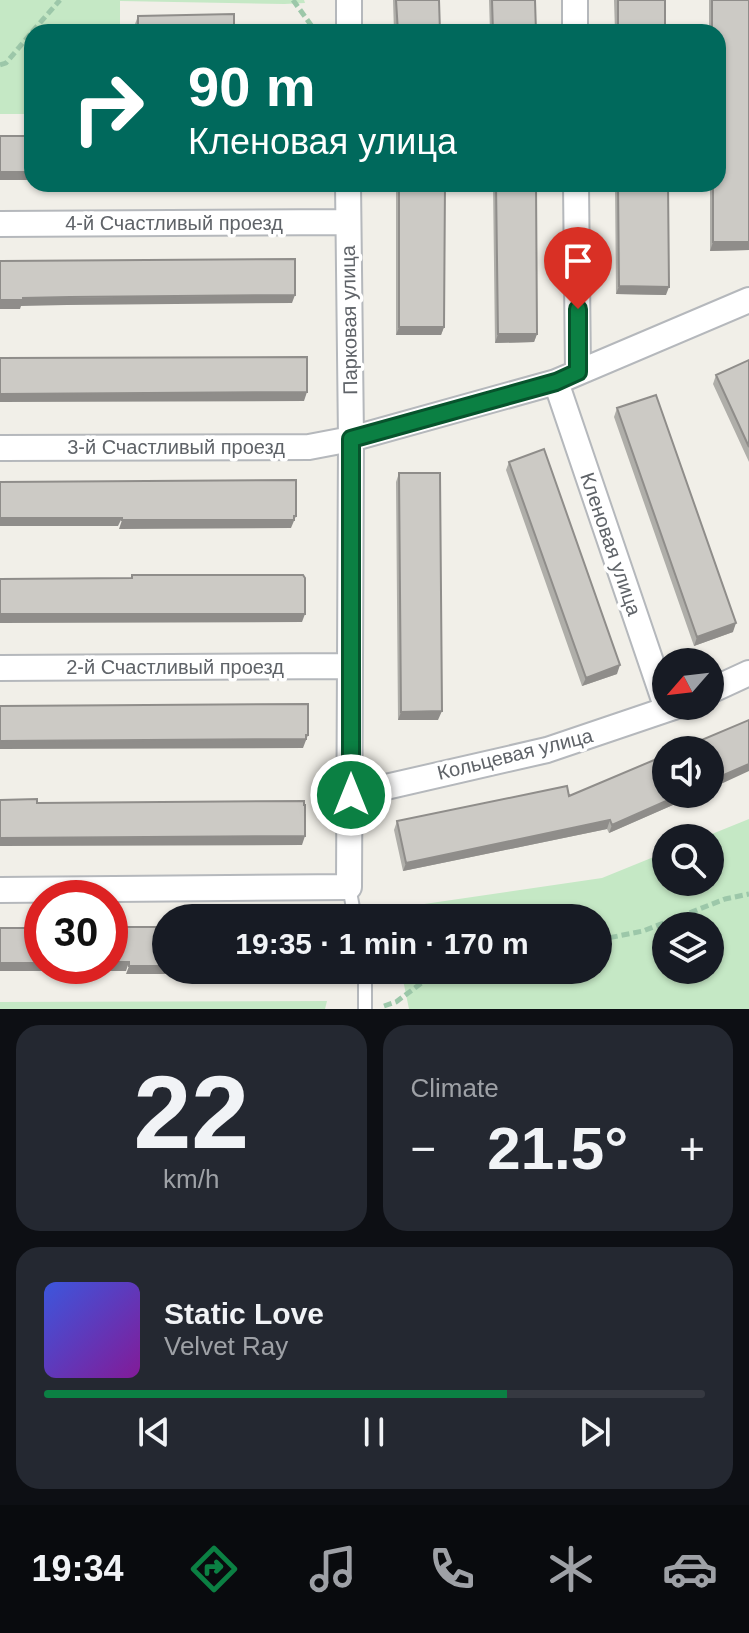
<!DOCTYPE html>
<html lang="en">
<head>
<meta charset="utf-8">
<style>
	body { margin:0; font-family:Helvetica,sans-serif; background:#242831; color:#f1f3f6; height:100vh; display:flex; flex-direction:column; font-size:30px; white-space:nowrap }
	* { box-sizing:border-box; margin:0 }
	p { font-size:26px; color:#9ea1a6 }
	.icon { flex:none; width:44px; height:44px; fill:none; stroke:currentColor; stroke-width:2; stroke-linecap:round; stroke-linejoin:round }
	.map { position:relative; height:1009px; overflow:hidden }
	.details { display:flex; flex-direction:column; gap:16px; padding:16px; background:#0d0f14; flex:1 }
	.details>* { flex:none }
	.hud { position:absolute; left:24px; top:24px; width:702px; height:168px; border-radius:24px; box-shadow:0 2px 6px #0004; background:#00695c; color:#fff; overflow:hidden }
	.needle { width:52px; rotate:242deg }
	.fabs { position:absolute; left:652px; top:648px; display:grid; gap:16px }
	.fabs a { display:grid; place-items:center; width:72px; height:72px; border-radius:50%; background:#171b24; box-shadow:0 2px 6px #0004; font-size:40px }
	.speed { position:absolute; left:24px; top:880px; display:flex; gap:16px; font-size:40px; font-weight:700; text-align:center }
	.speed>* { display:grid; place-content:center; width:104px; height:104px; border-radius:50%; background:#171b24; box-shadow:0 2px 6px #0004; line-height:1 }
	.speed .limit { border:12px solid #d22; background:#fff; color:#111 }
	.pin { position:absolute; display:grid; place-items:center; width:68px; height:68px; color:#fff; margin:-82px -34px; border-radius:50% 50% 50% 0; rotate:-45deg; box-shadow:0 0 8px #0007 }
	.pin .icon { rotate:45deg }
	.me { position:absolute; width:88px; margin:-44px; rotate:0deg; stroke-linejoin:round; filter:drop-shadow(0 0 6px #0008) }
	.turn { display:flex; align-items:center; gap:28px; height:168px; padding:0 32px; font-size:36px }
	.turn .icon { width:104px; height:104px; stroke-width:2.5 }
	.turn b { display:block; font-size:56px; line-height:68px }
	.big { font-size:60px; font-weight:700; line-height:1.1 }
	.details .tile { flex:1; display:flex; flex-direction:column; justify-content:center; gap:12px; min-width:0; padding:0 28px; border-radius:24px; background:#242831 }
	.details .dial { align-items:center; gap:0 }
	.dial b { font-size:104px; line-height:1 }
	.song { display:flex; align-items:center; gap:24px }
	.cover { width:96px; height:96px; border-radius:12px; background:linear-gradient(135deg,hsl(230 70% 55%),hsl(290 70% 35%)) }
	.played { height:8px; border-radius:4px; background:linear-gradient(90deg,#0b8043 70%,#363941 70%) }
	.keys { display:flex; justify-content:space-around; direction:ltr }
	.heat { display:flex; justify-content:space-between; align-items:center; font-size:44px; direction:ltr }
	.details .tiles { flex:1; display:grid; gap:16px; grid-template-columns:1fr 1fr }
	.tile:last-child { grid-column:span 2 }
	.trip { position:absolute; left:152px; top:904px; width:460px; height:80px; border-radius:40px; background:#171b24; box-shadow:0 2px 6px #0004; font-weight:700; line-height:80px; text-align:center }
	.dock { display:flex; height:128px; justify-content:space-around; align-items:center; background:#090b0e; color:#9ea1a6 }
	.dock .icon { width:56px; height:56px }
	.dock .on { color:#0b8043 }
	.dock b { font-size:36px; color:#f1f3f6 }
	.map>svg:first-child { display:block }
	.green { fill:#c5e8c5; fill-rule:evenodd }
	.lines { fill:none; stroke-linecap:round; stroke-linejoin:round }
	.lane-casing { stroke:#b5b8bc; stroke-width:16 }
	.street-casing { stroke:#b5b8bc; stroke-width:28 }
	.path { stroke:#9cc7a9; stroke-width:5; stroke-dasharray:8 4; stroke-linecap:butt }
	.lane { stroke:#fff; stroke-width:12 }
	.street { stroke:#fff; stroke-width:24 }
	.wall { fill:#afaea9 }
	.shaded-wall { fill:#8f8d8a }
	.building { fill:#cccac5; stroke:#8f8d8a; stroke-width:2 }
	.route-casing { stroke:#07532c; stroke-width:20 }
	.route { stroke:#0b8043; stroke-width:14 }
	.labels { text-anchor:middle; dominant-baseline:central; stroke-width:7; stroke-linejoin:round; paint-order:stroke }
	.street-label { font-size:20px; fill:#5f6368; stroke:#fff }
</style>
</head>
<body>
<div class="map">
<svg width="749" height="1009" viewBox="0 0 749 1009">
	<rect width="100%" height="100%" fill="#f1efe8"/>
	<!-- green -->
	<path class="green" d="M0,0H304L305,3L284,4L120,1V32H32V114H0Z
		M749,819V1009H409L401,970H598V918H392L390,909L602,878L666,852V882H710V838H702ZM666,926H710V970H666Z
		M327,1001L325,1009H0V1002Z"/>
	<g class="lines">
		<!-- lane casing -->
		<g class="lane-casing">
			<path id="lane" d="M349,887L355,918
				M365,1009V970"/>
		</g>
		<!-- street casing -->
		<g class="street-casing">
			<path id="street" d="M575,0V32
				M349,32V0
				M576,184L578,372
				M0,224L348,222
				M556,382L666,706
				M0,448L309,447L351,439L556,382L749,300
				M0,668L350,666
				M710,691L749,673
				M351,795L547,750L677,706
				M0,890L349,887L351,439L348,184"/>
		</g>
		<!-- path -->
		<path class="path" d="M293,0L316,32
			M32,32L60,0
			M0,65L6,63L32,32
			M598,940L643,931L725,899L749,894
			M384,1006L396,1002L439,970"/>
		<!-- lane -->
		<use href="#lane" class="lane"/>
		<!-- street -->
		<use href="#street" class="street"/>
	</g>
	<!-- wall -->
	<path class="wall" d="M393,0H439L440,32H394Z
		M489,0H535L536,32H490Z
		M614,0H665V32H615Z
		M709,0H749V250L710,251V184H718V32H709Z
		M138,16L234,32H135V24Z
		M396,184H445L444,327L441,335H396Z
		M493,184H536L537,334L534,342L495,343Z
		M615,184H668L666,295L616,294Z
		M749,360V462L713,384L716,375Z
		M617,408L733,632L694,646L614,417Z
		M509,462L617,674L582,686L506,470Z
		M399,473L438,720H398L396,482Z
		M666,794H698L609,833L607,829L403,871L394,830L397,821L569,796Z"/>
	<!-- shaded-wall -->
	<path class="shaded-wall" d="M0,172H32V180H0Z
		M713,242H749V250L710,251Z
		M619,286L669,287L666,295L616,294Z
		M295,295L292,303L67,305L21,306L20,309H0V300L23,298Z
		M399,327H444L441,335H396Z
		M498,334H537L534,342L495,343Z
		M307,392L304,401L0,402V394Z
		M296,516L291,528L119,529L122,520Z
		M0,518H122L118,526H0Z
		M0,614H305L302,622L0,623Z
		M736,623L733,632L694,646L697,637Z
		M620,665L617,674L582,686L586,678Z
		M442,711L438,720H398L401,712Z
		M308,735L303,748L0,749V741Z
		M749,764V771L710,789V781Z
		M682,794H698L609,833L612,825Z
		M610,820L607,829L403,871L406,863Z
		M305,836L302,845L0,846V838Z
		M110,962H129L126,971H0V963H42V966H110Z
		M129,966H166V970H298L297,974H126Z"/>
	<!-- building -->
	<path class="building" d="M396,0H439L440,32H398Z
		M492,0H535L536,32H493Z
		M618,0H665V32H618Z
		M712,0H749V242H713V184H718V32H712Z
		M234,14V32H138V16Z
		M0,136H32V172H0Z
		M399,184H445L444,327H399Z
		M496,184H536L537,334H498Z
		M618,184H668L669,287L619,286Z
		M295,259V295L70,297L23,298V300H0V261Z
		M307,357V392L0,394V358Z
		M749,360V447L716,375Z
		M656,395L736,623L697,637L617,408Z
		M544,449L620,665L586,678L509,462Z
		M399,473H440L442,711L401,712Z
		M296,480V516H294V520H122V518H0V482Z
		M132,575H303L305,578V614H0V579L132,578Z
		M308,704V735H306V739L0,741V706Z
		M749,720V764L710,781V750H678Z
		M666,755V794H682L612,825L610,820L406,863L397,821L567,786L569,796Z
		M37,799V803L304,801V805H305V836L0,838V800Z
		M110,927H166V966H129V962H110Z
		M0,928H42V963H0Z"/>
	<g class="lines">
		<!-- route casing -->
		<g class="route-casing">
			<path id="route" d="M351,795V439L556,382L578,372V309"/>
		</g>
		<!-- route -->
		<use href="#route" class="route"/>
	</g>
	<g class="labels">
		<!-- street labels -->
		<g class="street-label">
			<text x="174" y="223">4-й Счастливый проезд</text>
			<text transform="translate(349 320) rotate(-91)">Парковая улица</text>
			<text x="176" y="447">3-й Счастливый проезд</text>
			<text transform="translate(611 544) rotate(71)">Кленовая улица</text>
			<text x="175" y="667">2-й Счастливый проезд</text>
			<text transform="translate(515 754) rotate(-14)">Кольцевая улица</text>
		</g>
	</g>
</svg>
<div class="fabs">
<a><svg class="needle" viewBox="-14 -14 28 28"><path d="M0-13l5 13h-10z" fill="#e53935"/><path d="M0 13l5-13h-10z" fill="#9ea1a6"/></svg></a>
<a><svg class="icon" aria-label="sound" viewBox="0 0 24 24"><path d="M4 9h4l5-4v14l-5-4H4zM17 9q2 3 0 6"/></svg></a>
<a><svg class="icon" aria-label="search" viewBox="0 0 24 24"><circle cx="10" cy="10" r="6"/><path d="M15 15l6 6"/></svg></a>
<a><svg class="icon" aria-label="layers" viewBox="0 0 24 24"><path d="M12 4l9 5-9 5-9-5zM3 14l9 5 9-5"/></svg></a>
</div>
<div class="speed"><div class="limit">30</div></div>
<div class="pin" style="left:578px;top:309px;background:#d93025"><svg class="icon" aria-label="arrive" viewBox="0 0 24 24"><path d="M6 21V4h12l-3 4 3 4H6"/></svg></div>
<svg class="me" style="left:351px;top:795px" viewBox="-20 -20 40 40"><circle r="17" fill="#0b8043" stroke="#fff" stroke-width="3"/><path d="M0-11L8 9 0 5-8 9z" fill="#fff"/></svg>
<div class="trip">19:35 · 1 min · 170 m</div>
<div class="hud">
<div class="turn"><svg class="icon" aria-label="right" viewBox="0 0 24 24"><path d="M7 20v-9h11M14 6l5 5-5 5"/></svg><div><b>90 m</b>Кленовая улица</div></div>
</div>
</div>
<section class="details">
<div class="tiles">
<div class="tile dial"><b>22</b><p>km/h</p></div>
<div class="tile"><p>Climate</p>
<div class="heat"><a>−</a><b class="big">21.5°</b><a>+</a></div>
</div>
<div class="tile">
<div class="song"><i class="cover"></i><div><b>Static Love</b><p>Velvet Ray</p></div></div>
<div class="played"></div>
<div class="keys"><svg class="icon" aria-label="previous" viewBox="0 0 24 24"><path d="M18 5L8 12l10 7zM5 5v14"/></svg><svg class="icon" aria-label="pause" viewBox="0 0 24 24"><path d="M8 5v14M16 5v14"/></svg><svg class="icon" aria-label="next" viewBox="0 0 24 24"><path d="M6 5l10 7-10 7zM19 5v14"/></svg></div>
</div>
</div>
</section>
<nav class="dock">
<b>19:34</b>
<svg class="icon on" aria-label="directions" viewBox="0 0 24 24"><path d="M12 3l9 9-9 9-9-9zM9 14v-3h6M13 9l2 2-2 2"/></svg>
<svg class="icon" aria-label="music" viewBox="0 0 24 24"><path d="M9 18V5l10-2v13"/><circle cx="6" cy="18" r="3"/><circle cx="16" cy="16" r="3"/></svg>
<svg class="icon" aria-label="phone" viewBox="0 0 24 24"><path d="M5 4h4l2 5-3 2q2 4 5 5l2-3 5 2v4C11 20 4 13 5 4z"/></svg>
<svg class="icon" aria-label="climate" viewBox="0 0 24 24"><path d="M12 3v18M4 7l16 10M4 17L20 7"/></svg>
<svg class="icon" aria-label="car" viewBox="0 0 24 24"><path d="M5 17H2v-5l4-1 3-4h7l3 4 3 1v5h-3M9 17h6M6 11h13"/><circle cx="7" cy="17" r="2"/><circle cx="17" cy="17" r="2"/></svg>
</nav>
</body>
</html>
